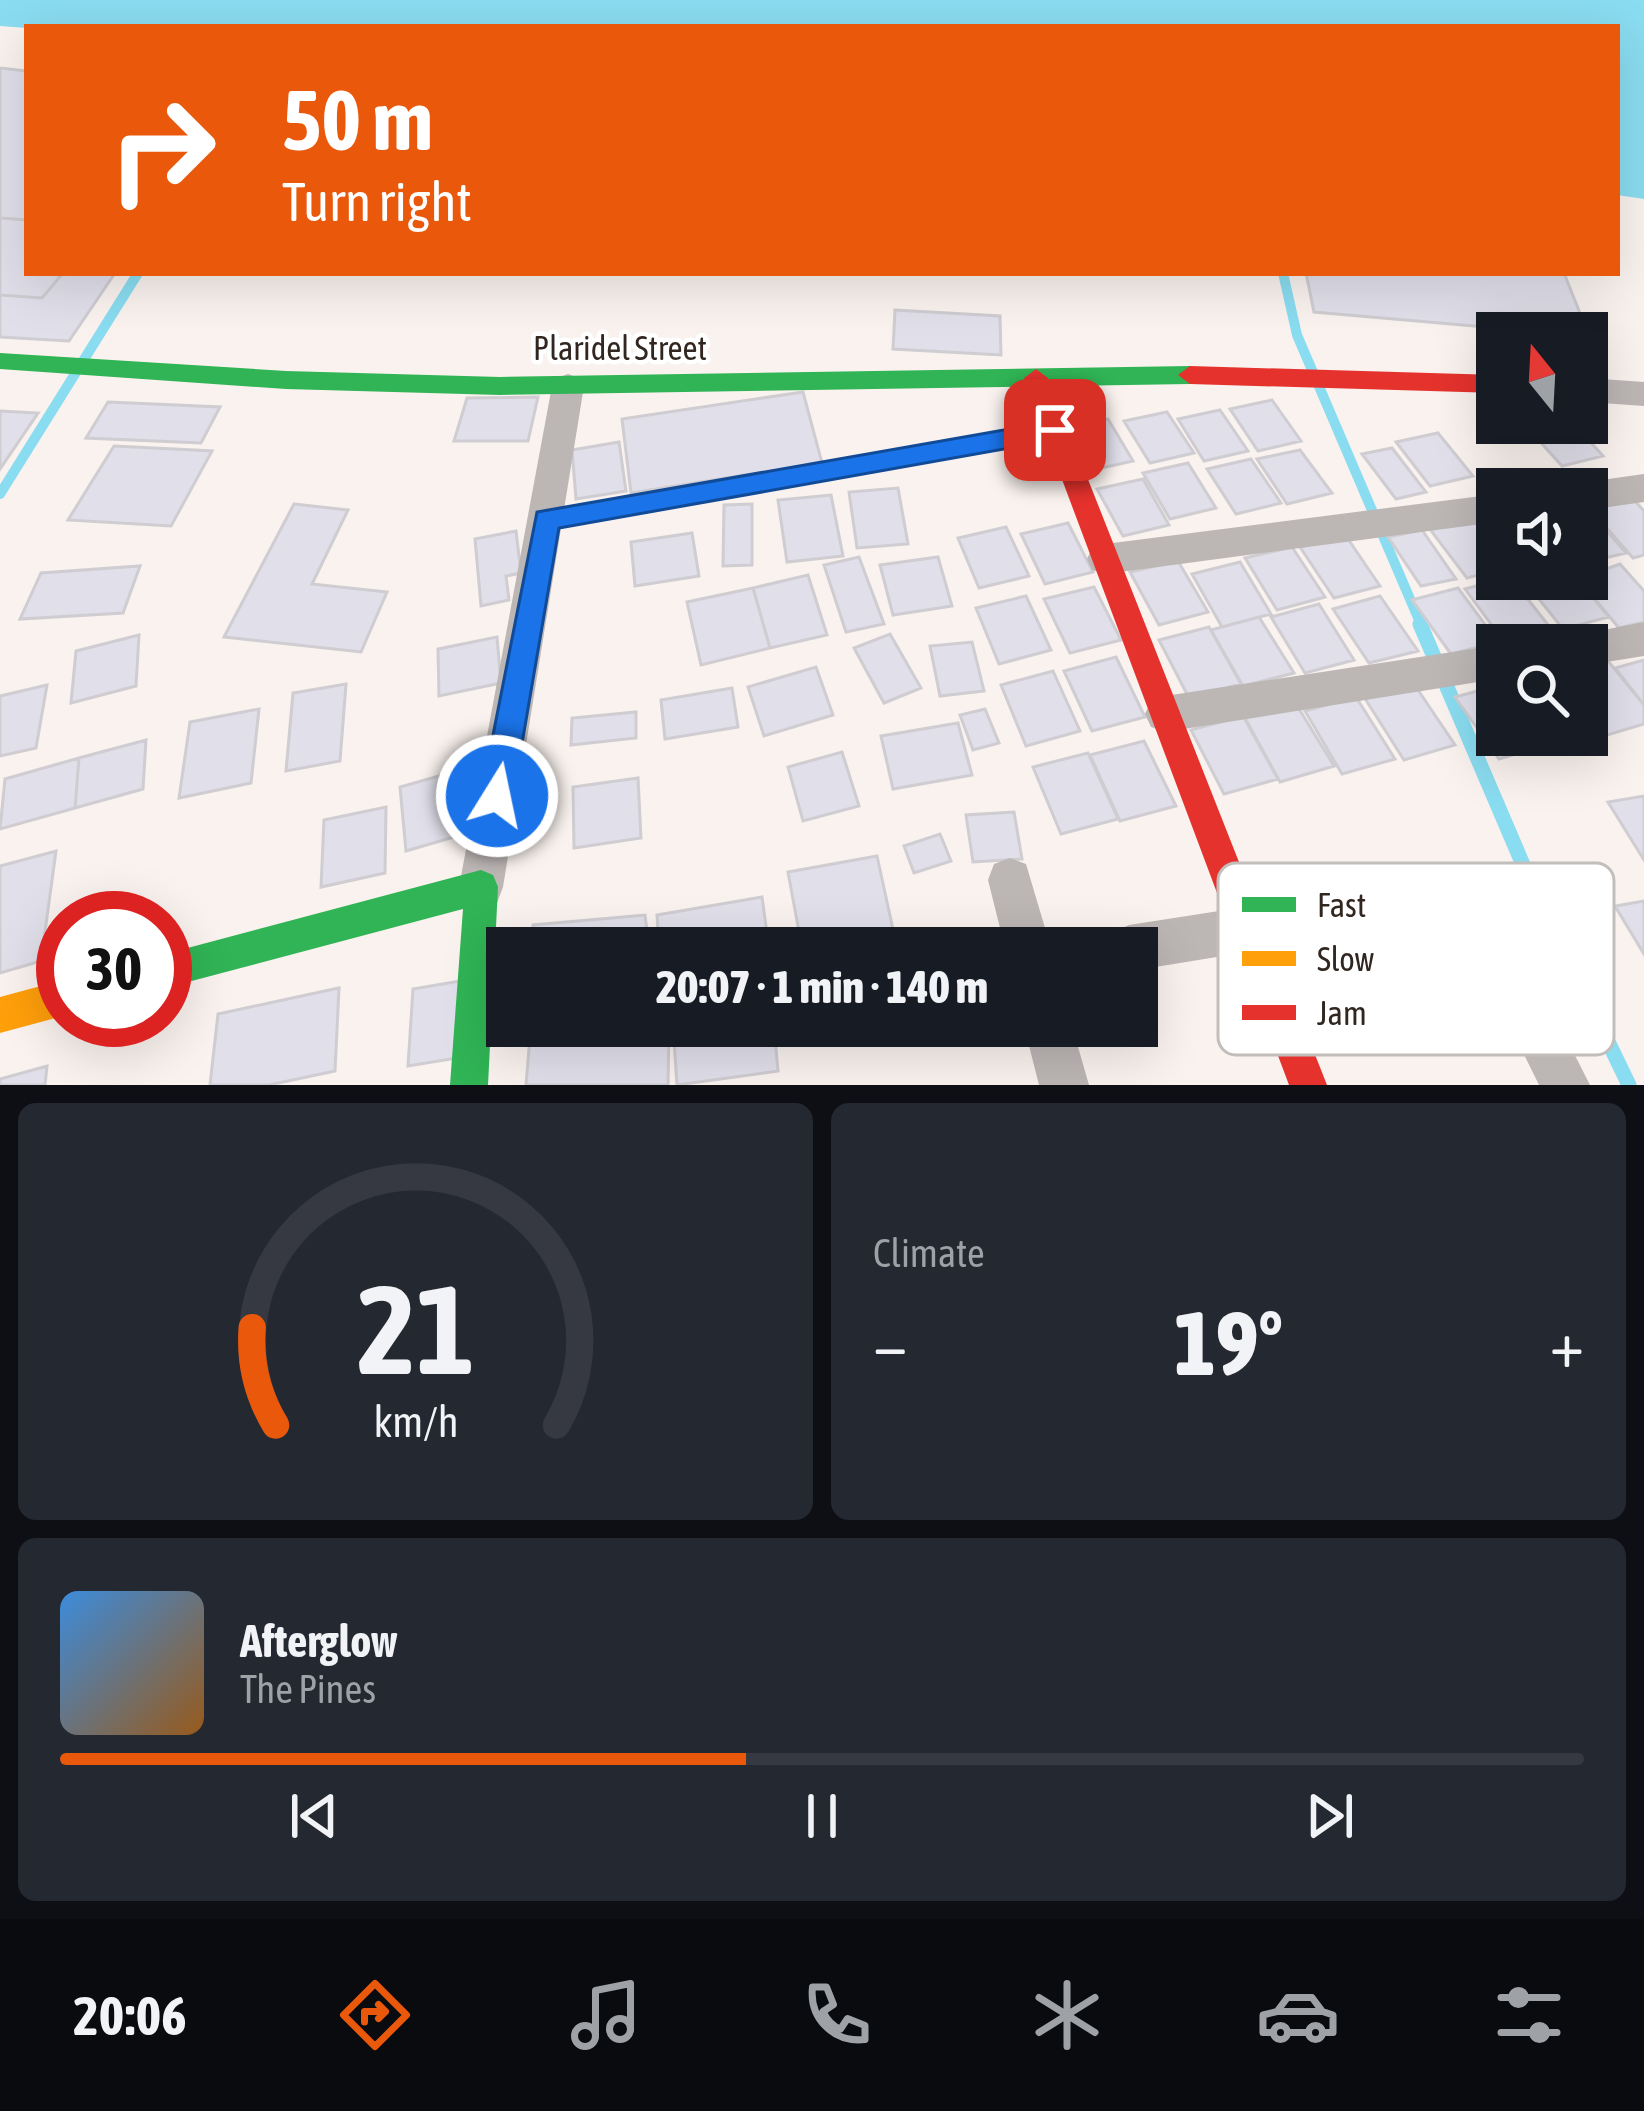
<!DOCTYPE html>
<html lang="en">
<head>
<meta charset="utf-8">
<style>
	body { margin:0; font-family:"Asap Condensed",sans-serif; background:#242831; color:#f1f3f6; height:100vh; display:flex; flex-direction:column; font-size:45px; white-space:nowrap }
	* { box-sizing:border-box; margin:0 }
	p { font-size:39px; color:#9ea1a6 }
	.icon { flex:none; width:66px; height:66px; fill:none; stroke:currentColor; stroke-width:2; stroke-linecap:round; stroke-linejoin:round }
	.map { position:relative; height:1085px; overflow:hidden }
	.sheet { display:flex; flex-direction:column; gap:18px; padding:18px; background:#0d0f14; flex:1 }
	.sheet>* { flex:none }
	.banner { position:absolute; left:24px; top:24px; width:1596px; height:252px; border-radius:0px; box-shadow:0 12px 48px #0002; background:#ea580c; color:#fff; overflow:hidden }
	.needle { width:78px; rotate:342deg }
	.tools { position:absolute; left:1476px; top:312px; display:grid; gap:24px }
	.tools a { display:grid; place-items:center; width:132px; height:132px; border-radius:0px; background:#171b24; box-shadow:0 12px 48px #0002; font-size:60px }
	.speed { position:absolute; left:36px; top:891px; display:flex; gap:24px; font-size:60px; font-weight:700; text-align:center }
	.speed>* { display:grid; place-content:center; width:156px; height:156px; border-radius:50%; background:#171b24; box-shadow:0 12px 48px #0002; line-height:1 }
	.speed .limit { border:18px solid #d22; background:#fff; color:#111 }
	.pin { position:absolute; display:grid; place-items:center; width:102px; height:102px; color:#fff; margin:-51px; border-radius:24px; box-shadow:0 6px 18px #0006 }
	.me { position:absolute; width:132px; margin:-66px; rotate:10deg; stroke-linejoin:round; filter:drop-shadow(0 0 9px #0008) }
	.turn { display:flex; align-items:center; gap:42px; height:252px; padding:0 60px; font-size:54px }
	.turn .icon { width:156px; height:156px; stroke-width:2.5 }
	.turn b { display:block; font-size:84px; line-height:102px }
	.big { font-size:90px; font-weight:800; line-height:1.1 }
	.sheet .card { flex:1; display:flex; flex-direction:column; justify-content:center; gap:18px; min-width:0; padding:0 42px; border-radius:18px; background:#242831 }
	.sheet .dial { align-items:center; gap:0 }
	.dial svg { height:312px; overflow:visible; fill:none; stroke:#363941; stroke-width:7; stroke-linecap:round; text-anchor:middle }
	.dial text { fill:#f1f3f6; stroke:none }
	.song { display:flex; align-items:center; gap:36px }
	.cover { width:144px; height:144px; border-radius:18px; background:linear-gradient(135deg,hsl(210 70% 55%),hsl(30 70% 35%)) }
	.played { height:12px; border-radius:6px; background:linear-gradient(90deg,#ea580c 45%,#363941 45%) }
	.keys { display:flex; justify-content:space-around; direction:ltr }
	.heat { display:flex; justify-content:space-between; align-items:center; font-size:66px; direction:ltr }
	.sheet .tiles { flex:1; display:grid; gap:18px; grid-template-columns:1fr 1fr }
	.card:last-child { grid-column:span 2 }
	.trip { position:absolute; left:486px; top:927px; width:672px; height:120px; border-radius:0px; background:#171b24; box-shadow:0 12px 48px #0002; font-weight:800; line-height:120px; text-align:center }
	.tab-bar { display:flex; height:192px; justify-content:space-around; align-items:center; background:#090b0e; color:#9ea1a6 }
	.tab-bar .icon { width:84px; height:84px }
	.tab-bar .on { color:#ea580c }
	.tab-bar b { font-size:54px; color:#f1f3f6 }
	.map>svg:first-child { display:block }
	.water { fill:#8adcf0 }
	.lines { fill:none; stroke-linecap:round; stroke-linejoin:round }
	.stream-far1 { stroke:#8adcf0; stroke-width:10 }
	.stream { stroke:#8adcf0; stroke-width:15 }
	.building { fill:#e1dfea; stroke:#cfcdd1; stroke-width:3 }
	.lane { fill:#bcb6b5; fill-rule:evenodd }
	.street { fill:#bcb6b5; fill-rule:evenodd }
	.fast { fill:#30b455; fill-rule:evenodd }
	.slow { fill:#ff9f0a; fill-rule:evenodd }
	.jam { fill:#e5322d; fill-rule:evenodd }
	.route { fill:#1a73e8; stroke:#114b97; stroke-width:3 }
	.labels { text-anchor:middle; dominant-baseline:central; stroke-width:9; stroke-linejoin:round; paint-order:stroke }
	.street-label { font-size:33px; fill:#312620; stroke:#fff }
	.key { fill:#fff; stroke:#c1bebc; stroke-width:3 }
	.key-label { font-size:33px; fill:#312620 }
</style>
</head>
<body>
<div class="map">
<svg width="1644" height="1085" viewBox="0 0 1644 1085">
	<rect width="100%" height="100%" fill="#f9f2ee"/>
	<!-- water -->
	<path class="water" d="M0,0H1644V199L1617,195V27L27,28L0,26Z"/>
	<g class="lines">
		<!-- stream-far1 -->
		<path class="stream-far1" d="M1283,273L1297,335L1422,627
			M0,494L138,273"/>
		<!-- stream -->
		<path class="stream" d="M1420,624L1527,874L1629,1085"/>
	</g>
	<!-- building -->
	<path class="building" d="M0,68L27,71V273H115L69,341L0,337Z
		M0,218L27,220V273H63L42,298L0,295Z
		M1306,273H1564L1589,336L1314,312Z
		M895,310L1000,316L1001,355L893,349Z
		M803,392L822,463L631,493L622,419Z
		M538,397L528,441H454L467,398Z
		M1272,400L1301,441L1258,451L1230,409Z
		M108,402L220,407L201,443L86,438Z
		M1220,410L1248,451L1204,461L1178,419Z
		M0,411L38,413L0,469Z
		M1167,412L1194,453L1150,463L1124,421Z
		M1108,419L1133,461L1088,471L1064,429Z
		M1573,423L1603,456L1562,466L1524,424Z
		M1438,433L1473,476L1430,486L1396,442Z
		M619,442L626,491L576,499L572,450Z
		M114,446L212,451L171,526L68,520Z
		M1392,448L1426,492L1396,499L1362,454Z
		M1300,450L1332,493L1287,504L1257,459Z
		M1251,459L1281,503L1236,514L1207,469Z
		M1188,463L1216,508L1170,519L1143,473Z
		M1143,479L1169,525L1123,536L1097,489Z
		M898,488L908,544L857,548L849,492Z
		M831,495L843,556L787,562L778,500Z
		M1633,499L1644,511V555L1633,558L1591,510Z
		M294,504L348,510L312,584L387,592L361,652L224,637Z
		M752,504V565L723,566L724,505Z
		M1587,508L1626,553L1587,562Z
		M1474,518L1497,547V570L1467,578L1429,528Z
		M1068,523L1093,572L1045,584L1021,534Z
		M1006,527L1029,576L979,588L958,538Z
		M1422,530L1456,579L1421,586L1388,537Z
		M516,531L521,573L506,576L509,600L481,606L475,539Z
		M692,533L699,576L635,586L631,542Z
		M1346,536L1380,586L1334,598L1300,547Z
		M1292,547L1325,597L1277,610L1245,558Z
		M859,557L884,624L846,632L824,565Z
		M938,557L952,606L893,615L880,565Z
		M1178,561L1208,612L1159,625L1130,572Z
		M1240,562L1271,614L1222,627L1192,574Z
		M1620,564L1644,591V622L1619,628L1578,579Z
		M140,566L123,613L20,619L41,573Z
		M808,575L827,635L770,648L753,588Z
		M1503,579H1512L1552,630L1505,643L1465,589Z
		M1523,579H1577L1609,617L1563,629Z
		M1094,587L1121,640L1070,653L1044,599Z
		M753,588L770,648L701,665L687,602Z
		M1458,588L1498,642L1451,654L1412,600Z
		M1026,596L1051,650L999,664L976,608Z
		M1380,596L1418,651L1369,663L1333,609Z
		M1319,604L1354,660L1305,673L1271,617Z
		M1259,617L1294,673L1243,686L1211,630Z
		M1209,627L1241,684L1189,698L1159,640Z
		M890,634L921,688L884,703L854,648Z
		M139,635L136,686L71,703L76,651Z
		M497,637L501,683L439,696L438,649Z
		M972,642L984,691L940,696L930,646Z
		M1116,657L1145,717L1092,731L1064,671Z
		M1644,660V705L1615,668Z
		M1608,661L1644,705V724L1607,735L1587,709V667Z
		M816,667L833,715L764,736L748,687Z
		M1053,671L1080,731L1026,746L1001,685Z
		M346,684L340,761L286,771L293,693Z
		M1414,684L1455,745L1404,760L1364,697Z
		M47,685L36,748L0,756V696Z
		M1497,686V735H1542L1549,744L1499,759L1455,697Z
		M732,688L738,727L665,739L661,700Z
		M1356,697L1395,759L1342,774L1305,711Z
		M1296,704L1334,766L1280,782L1245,718Z
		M259,709L251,783L179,798L190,722Z
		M985,709L999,743L973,750L960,715Z
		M636,712V738L571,745L572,718Z
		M1243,716L1278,779L1224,794L1191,730Z
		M958,723L972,775L893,789L881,736Z
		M146,740L143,789L75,808L79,758Z
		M1144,741L1176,806L1120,821L1090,755Z
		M842,752L859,806L803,821L788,767Z
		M1088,753L1118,819L1061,834L1033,767Z
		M79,758L75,808L0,829L5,779Z
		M453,772L461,835L406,851L400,787Z
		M638,778L641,838L574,848L573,787Z
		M1644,796V860L1608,802Z
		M386,807L385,873L321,887L324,820Z
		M1014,812L1022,859L973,862L966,815Z
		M940,834L951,861L914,873L904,846Z
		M56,851L41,961L0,973V866Z
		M877,856L894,934L802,948L788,872Z
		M762,897L769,948H659L657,915Z
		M1644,901V954L1615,906Z
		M645,915L649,948H532L533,925Z
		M460,981L457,1058L408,1066L413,989Z
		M339,988L335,1071L269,1085H210L218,1014Z
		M669,1026L668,1085H526L530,1037Z
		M673,1026H774L778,1071L677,1085Z
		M47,1066L45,1085H0V1079Z"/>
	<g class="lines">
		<!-- lane -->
		<path class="lane" d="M1055,424L1063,430L1055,436L547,527L541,525L538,520L541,515L547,513Z"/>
		<!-- street -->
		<path class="street" d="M568,374L579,378L584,386L503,887L497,903L481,909L465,903L459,887L552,386L557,378Z
			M1587,378L1644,382V406L1587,402Z
			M1644,474V502L1587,510V489H1573L1587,482Z
			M1497,494V522L1105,574L1092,570L1087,559L1092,548L1105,544Z
			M1644,622V656L1587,665V645H1569L1573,636Z
			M1498,645L1497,679L1165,732L1151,727L1145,714L1151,701L1165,696Z
			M1010,858L1026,864L1051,948H1005L988,880L994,864Z
			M1469,872L1485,878L1590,1085H1539L1457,918L1137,970V948H1106L1113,932L1129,925Z
			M1024,1026H1072L1089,1085H1039Z"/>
		<!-- fast -->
		<path class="fast" d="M0,353L286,371L500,377L1190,366L1202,375L1190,384L500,395L286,389L0,369Z
			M481,870L493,875L498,887L488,1085H450L463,909L165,988V954Z"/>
		<!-- slow -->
		<path class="slow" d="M63,980V1016L0,1033V997Z"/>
		<!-- jam -->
		<path class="jam" d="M1190,366L1497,375V393L1190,384L1178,375Z
			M1036,369L1048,378L1327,1085H1289L1024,378Z"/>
	</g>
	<!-- route -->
	<path class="route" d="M1055,421L1068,430L1055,440L559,528L513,796L508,807L497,812L485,807L481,796L537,512Z"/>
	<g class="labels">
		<!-- street labels -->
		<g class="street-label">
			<text x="620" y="348">Plaridel Street</text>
		</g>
	</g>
	<!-- legend -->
	<rect x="1218" y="863" width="396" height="192" rx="18" class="key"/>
	<rect x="1242" y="897" width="54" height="15" fill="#30b455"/>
	<rect x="1242" y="951" width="54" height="15" fill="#ff9f0a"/>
	<rect x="1242" y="1005" width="54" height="15" fill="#e5322d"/>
	<g class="key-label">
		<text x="1317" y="917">Fast</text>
		<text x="1317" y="971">Slow</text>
		<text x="1317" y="1025">Jam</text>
	</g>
</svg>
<div class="tools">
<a><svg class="needle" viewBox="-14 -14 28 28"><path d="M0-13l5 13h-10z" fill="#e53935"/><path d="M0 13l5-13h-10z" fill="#9ea1a6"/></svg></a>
<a><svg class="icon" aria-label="sound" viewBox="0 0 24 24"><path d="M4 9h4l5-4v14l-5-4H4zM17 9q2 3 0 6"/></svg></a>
<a><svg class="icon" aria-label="search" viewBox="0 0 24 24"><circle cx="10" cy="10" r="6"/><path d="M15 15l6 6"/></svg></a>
</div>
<div class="speed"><div class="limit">30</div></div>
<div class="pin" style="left:1055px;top:430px;background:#d93025"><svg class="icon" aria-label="arrive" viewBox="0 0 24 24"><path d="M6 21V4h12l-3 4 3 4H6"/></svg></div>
<svg class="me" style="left:497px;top:796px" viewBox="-20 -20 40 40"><circle r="17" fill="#1a73e8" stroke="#fff" stroke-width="3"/><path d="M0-11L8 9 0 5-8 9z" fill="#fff"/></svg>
<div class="trip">20:07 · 1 min · 140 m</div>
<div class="banner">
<div class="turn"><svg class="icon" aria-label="right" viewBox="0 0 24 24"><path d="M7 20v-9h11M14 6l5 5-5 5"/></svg><div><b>50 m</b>Turn right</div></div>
</div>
</div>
<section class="sheet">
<div class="tiles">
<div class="card dial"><svg viewBox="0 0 100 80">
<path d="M14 69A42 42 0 1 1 86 69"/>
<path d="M14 69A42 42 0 0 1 8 44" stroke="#ea580c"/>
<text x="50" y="56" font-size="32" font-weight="700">21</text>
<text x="50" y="72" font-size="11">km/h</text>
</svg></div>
<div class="card"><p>Climate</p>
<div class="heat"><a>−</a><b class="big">19°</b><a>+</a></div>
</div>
<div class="card">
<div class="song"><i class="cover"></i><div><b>Afterglow</b><p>The Pines</p></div></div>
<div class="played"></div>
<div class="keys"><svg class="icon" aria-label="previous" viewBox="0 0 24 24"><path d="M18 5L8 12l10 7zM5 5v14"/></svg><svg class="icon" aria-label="pause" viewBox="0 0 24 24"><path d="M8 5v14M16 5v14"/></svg><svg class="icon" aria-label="next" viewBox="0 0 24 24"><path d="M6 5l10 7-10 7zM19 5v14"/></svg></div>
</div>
</div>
</section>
<nav class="tab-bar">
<b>20:06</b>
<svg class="icon on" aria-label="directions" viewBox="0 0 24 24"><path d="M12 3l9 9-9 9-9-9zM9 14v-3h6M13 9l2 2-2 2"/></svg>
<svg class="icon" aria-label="music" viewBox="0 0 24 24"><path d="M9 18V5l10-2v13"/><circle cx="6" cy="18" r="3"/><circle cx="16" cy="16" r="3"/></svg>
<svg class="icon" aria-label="phone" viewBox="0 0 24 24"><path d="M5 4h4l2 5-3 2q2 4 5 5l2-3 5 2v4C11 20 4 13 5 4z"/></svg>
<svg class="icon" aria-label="climate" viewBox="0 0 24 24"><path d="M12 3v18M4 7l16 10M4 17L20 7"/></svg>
<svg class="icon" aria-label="car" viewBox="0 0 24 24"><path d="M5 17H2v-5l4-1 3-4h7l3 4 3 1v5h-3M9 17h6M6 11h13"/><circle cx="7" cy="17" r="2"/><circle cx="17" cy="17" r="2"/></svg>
<svg class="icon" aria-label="filters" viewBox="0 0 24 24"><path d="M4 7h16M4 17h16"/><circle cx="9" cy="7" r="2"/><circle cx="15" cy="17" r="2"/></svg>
</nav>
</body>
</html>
